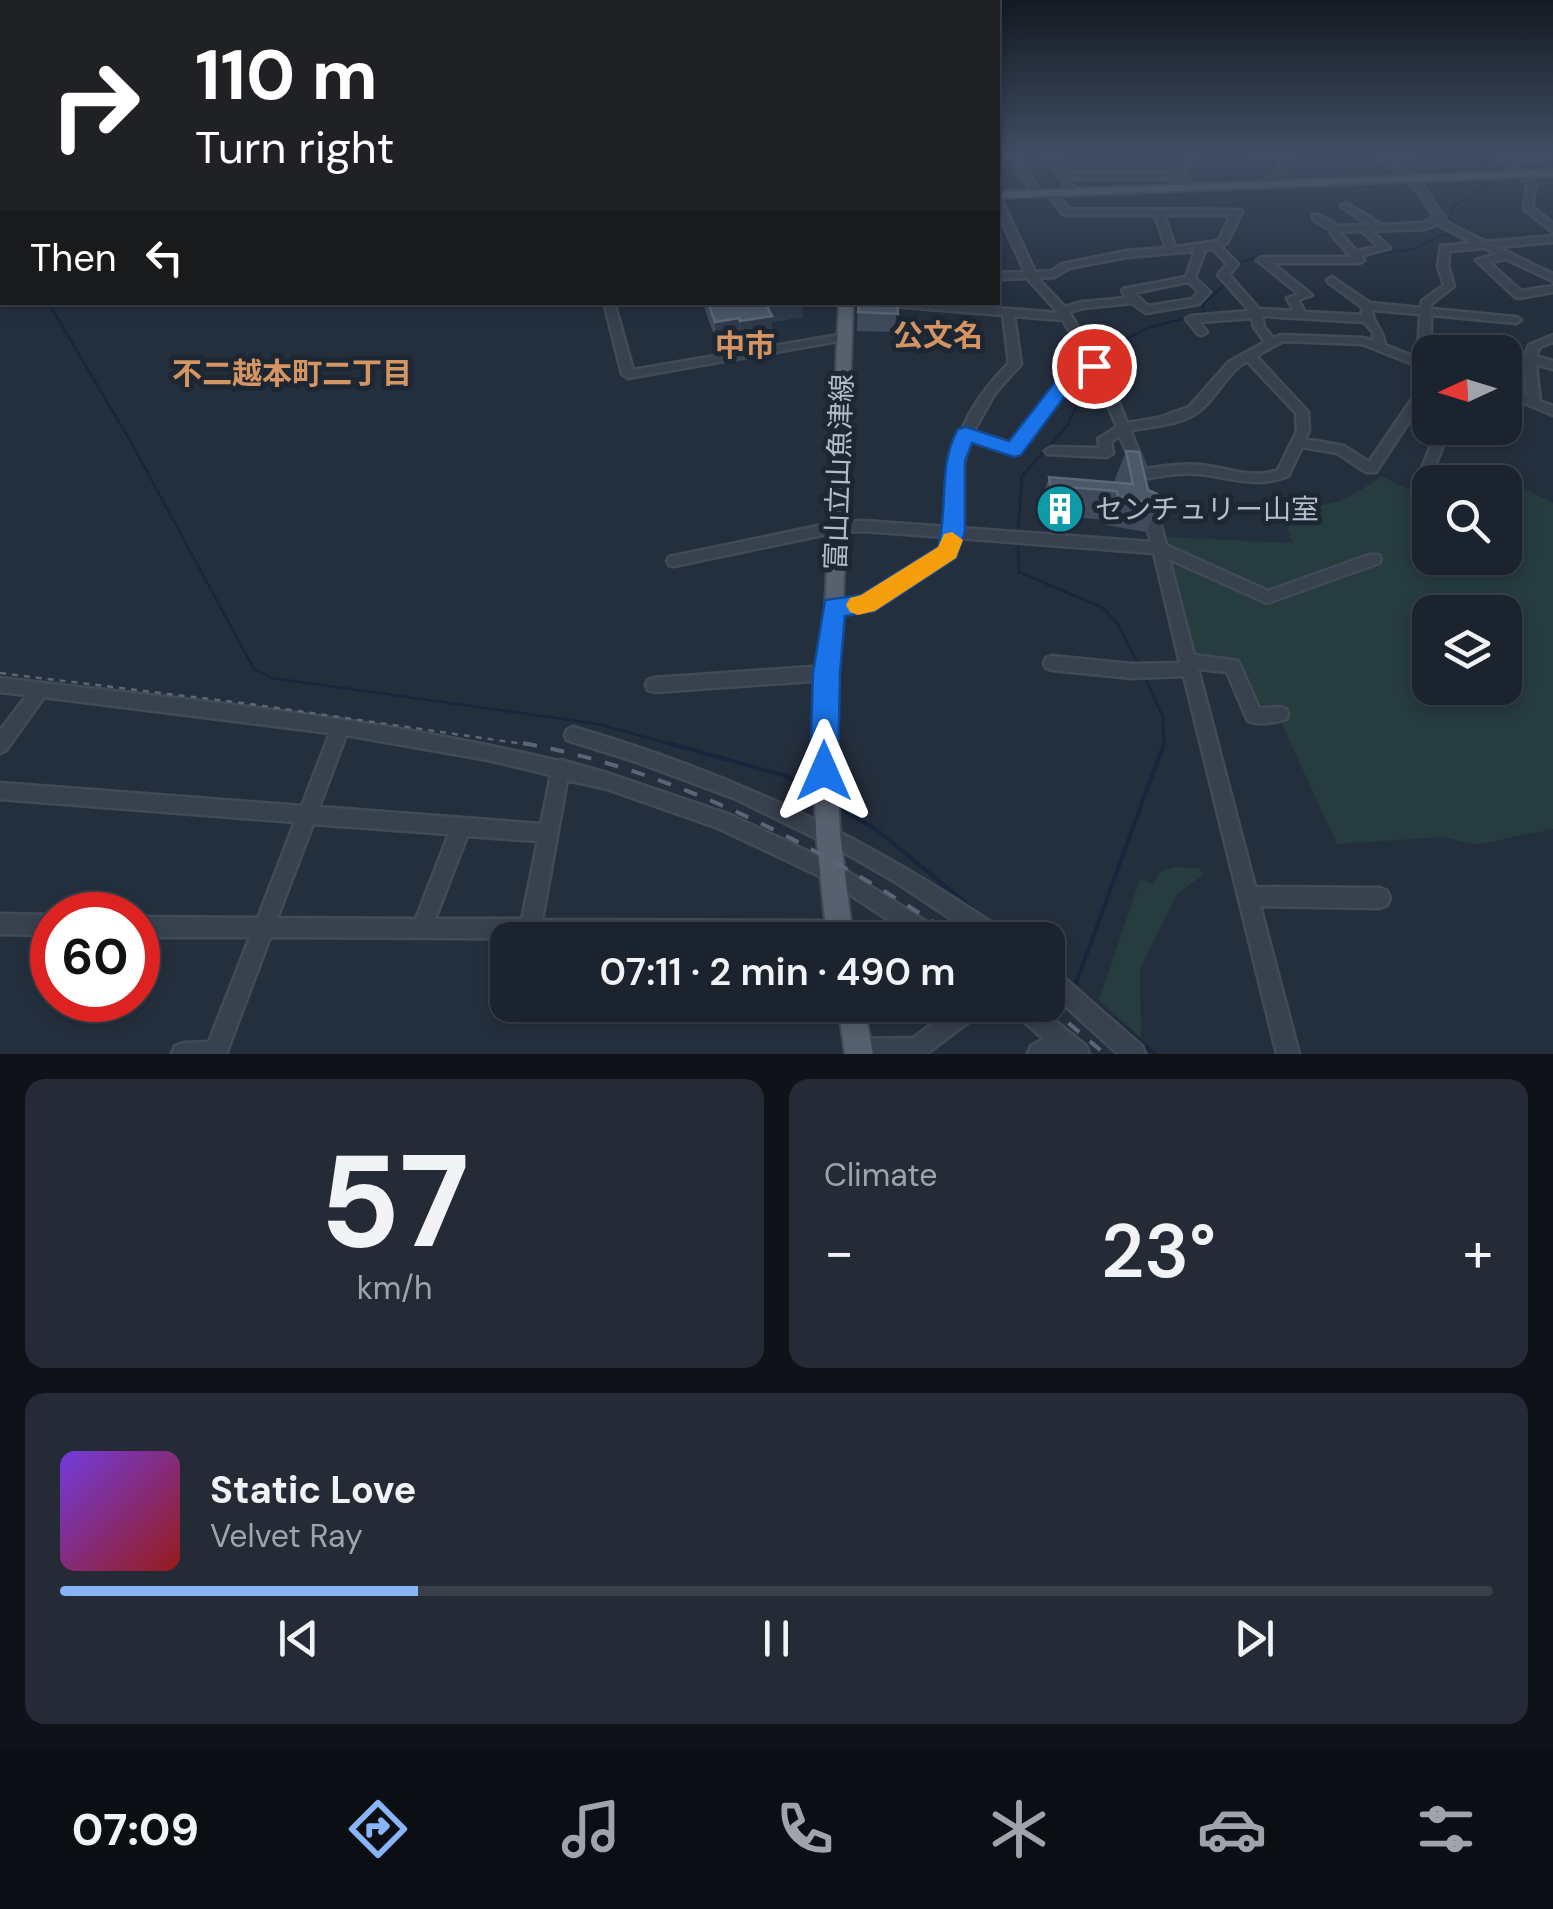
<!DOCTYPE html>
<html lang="en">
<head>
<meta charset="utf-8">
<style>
	body { margin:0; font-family:"DM Sans","Noto Sans JP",sans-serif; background:#242b36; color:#f1f3f6; height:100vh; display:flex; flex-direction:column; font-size:38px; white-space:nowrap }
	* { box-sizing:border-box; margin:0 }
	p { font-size:32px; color:#a0a4aa }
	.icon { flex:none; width:55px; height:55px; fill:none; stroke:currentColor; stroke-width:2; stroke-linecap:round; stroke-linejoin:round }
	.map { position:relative; height:1054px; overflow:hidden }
	.side { display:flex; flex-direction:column; gap:25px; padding:25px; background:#0f1319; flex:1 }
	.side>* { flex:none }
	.guide { position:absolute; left:0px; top:0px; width:1000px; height:305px; box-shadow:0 5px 15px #0003,0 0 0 2px #39404a; background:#202124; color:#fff; overflow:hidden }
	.needle { width:65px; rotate:266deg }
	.fabs { position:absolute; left:1412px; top:335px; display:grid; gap:20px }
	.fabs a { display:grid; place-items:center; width:110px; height:110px; border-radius:20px; background:#1b232e; box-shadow:0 5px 15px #0003,0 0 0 2px #39404a; font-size:50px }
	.speed { position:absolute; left:30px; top:892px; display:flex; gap:20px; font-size:50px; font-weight:700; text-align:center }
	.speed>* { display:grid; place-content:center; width:130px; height:130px; border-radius:50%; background:#1b232e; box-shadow:0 5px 15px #0003,0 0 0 2px #39404a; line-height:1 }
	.speed .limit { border:15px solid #d22; background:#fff; color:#111 }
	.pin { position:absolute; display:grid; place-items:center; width:85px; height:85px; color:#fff; margin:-42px; border:5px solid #fff; border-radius:50%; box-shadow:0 2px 10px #0007 }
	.me { position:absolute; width:110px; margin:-55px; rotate:0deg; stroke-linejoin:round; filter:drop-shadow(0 0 8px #0008) }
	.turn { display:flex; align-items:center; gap:35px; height:210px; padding:0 30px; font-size:45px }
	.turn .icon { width:130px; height:130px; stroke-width:2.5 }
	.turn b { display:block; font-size:70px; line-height:85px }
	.then { display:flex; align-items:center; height:95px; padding:0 30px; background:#0003; gap:20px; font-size:38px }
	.big { font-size:75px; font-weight:600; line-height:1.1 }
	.side .tile { flex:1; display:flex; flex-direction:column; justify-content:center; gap:15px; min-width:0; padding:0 35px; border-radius:20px; background:#242b36 }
	.side .dial { align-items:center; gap:0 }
	.dial b { font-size:130px; line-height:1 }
	.song { display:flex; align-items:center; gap:30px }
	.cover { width:120px; height:120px; border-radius:15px; background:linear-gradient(135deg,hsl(260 70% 55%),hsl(0 70% 35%)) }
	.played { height:10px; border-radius:5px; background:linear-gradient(90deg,#8ab4f8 25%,#39404a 25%) }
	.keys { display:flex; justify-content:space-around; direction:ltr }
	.heat { display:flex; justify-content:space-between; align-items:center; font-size:55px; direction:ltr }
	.side .tiles { flex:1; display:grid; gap:25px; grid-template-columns:1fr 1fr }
	.tile:last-child { grid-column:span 2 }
	.trip { position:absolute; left:490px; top:922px; width:575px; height:100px; border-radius:20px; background:#1b232e; box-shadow:0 5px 15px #0003,0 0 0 2px #39404a; font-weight:600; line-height:100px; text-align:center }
	.dock { display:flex; height:160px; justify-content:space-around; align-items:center; background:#0b0e12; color:#a0a4aa }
	.dock .icon { width:70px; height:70px }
	.dock .current { color:#8ab4f8 }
	.dock b { font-size:45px; color:#f1f3f6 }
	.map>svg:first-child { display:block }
	.green { fill:#263c3f; fill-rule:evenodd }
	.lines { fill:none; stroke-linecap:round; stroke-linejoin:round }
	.stream-far1 { stroke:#17263c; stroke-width:2.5 }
	.stream { stroke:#17263c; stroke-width:4 }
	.minor-casing { stroke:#414a57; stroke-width:5 }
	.major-casing { stroke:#414a57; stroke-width:4 }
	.minor { fill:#38414e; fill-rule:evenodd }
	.major { fill:#56606e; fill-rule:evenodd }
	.rail-far1 { stroke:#5a6575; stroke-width:2.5; stroke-dasharray:6 6; stroke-linecap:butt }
	.rail { stroke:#5a6575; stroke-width:4; stroke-dasharray:14 14; stroke-linecap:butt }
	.wall { fill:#3f4b5c }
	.shaded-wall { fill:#2f3b4b }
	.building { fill:#4b5868; stroke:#5c6777; stroke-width:2.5 }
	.route { fill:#1a73e8; stroke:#114b97; stroke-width:2.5 }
	.slow { fill:#f59e0b }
	.labels { text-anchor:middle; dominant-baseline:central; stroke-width:10; stroke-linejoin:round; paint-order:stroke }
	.street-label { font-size:28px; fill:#b4bcc9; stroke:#1d2633 }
	.poi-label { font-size:28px; fill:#b4bcc9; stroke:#1d2633; text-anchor:start }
	.neighbourhood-label { font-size:30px; font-weight:bold; fill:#d59563; stroke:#1d2633 }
</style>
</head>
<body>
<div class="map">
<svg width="1553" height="1054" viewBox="0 0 1553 1054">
	<rect width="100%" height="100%" fill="#242f3e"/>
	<!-- green -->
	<path class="green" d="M1475,464L1553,503V829L1476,845L1443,837L1337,844L1274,707L1253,702L1236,660L1194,654L1166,537L1293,543L1279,503C1330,508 1340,506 1381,476L1430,500V558H1505V482H1462ZM1430,612H1505V688H1430Z
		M1174,867L1198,868L1204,874L1177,894L1140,969L1141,1038L1099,1000L1140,879L1153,884L1160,872Z"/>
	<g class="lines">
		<!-- stream-far1 -->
		<path class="stream-far1" d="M0,209L2,214
			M1448,223L1454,205L1474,196L1489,182L1483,171L1490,159L1482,152
			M1361,256L1415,249L1439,236L1457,232
			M1238,264L1261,255L1308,257
			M48,302L132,444L254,669L272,678L598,724L677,746
			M1094,356L1147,328L1205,313L1202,305L1224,285L1223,281
			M1018,533L1022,476L1067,426L1089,380L1088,360
			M1018,541L1019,572L1103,608L1117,623L1139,666
			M1145,678L1163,717L1164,746"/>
		<!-- stream -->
		<path class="stream" d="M668,743L786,776L816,794
			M840,808L877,830L984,918
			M1061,975L1155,1054
			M1075,986L1164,743"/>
		<!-- minor casing -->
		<g class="minor-casing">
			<path id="minor" d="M1007,152H1015L1041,194L1040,196H1034Z
				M1044,152H1052L1066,173H1175V169L1187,161L1181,152H1189L1196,162L1183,172L1195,188L1188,190L1179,179H1069L1077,192L1073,195L1069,192Z
				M1242,152H1291L1283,175L1265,188L1261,185L1276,172L1282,155H1246Z
				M1373,152H1382L1389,158L1407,152H1418L1394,162L1421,184L1448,223L1486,242L1553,236V242L1497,247L1553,274V281L1506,259L1489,262L1521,291L1553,286V292L1519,298L1515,297L1476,260L1497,254L1484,248L1449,251L1448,266L1454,286L1431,304V309L1516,317L1521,320L1516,323L1431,315L1430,399L1425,397L1376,472H1366L1337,453L1302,447L1288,476C1257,489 1230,477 1199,474C1180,472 1161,476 1142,479L1136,474L1137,471L1133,467L1120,436L1111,441L1113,453L1107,457L1047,454L1045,451L1051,447L1100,448L1098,439L1117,427L1101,388L1091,371L1077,374L1018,453L1014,454L970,440L962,471L961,528L1151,542L1141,503L1148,498L1155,503L1166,545L1268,591L1369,555H1379L1381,559L1379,563L1267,603L1169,559L1194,655L1238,661L1259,708L1280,707L1286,709L1288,714L1286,719C1275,723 1259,725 1248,721L1227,672L1198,669L1255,887L1380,888L1387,891L1390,898L1387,905L1380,908L1260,906L1299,1054H1277L1184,676L1131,678L1052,670L1046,668L1044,663L1046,658L1052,656L1131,664L1180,663L1154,553L959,538L953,556L871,608L834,613L829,611L827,607L829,603L863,598L942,549L946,537L864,531L837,532L674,566L669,565L667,561L669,557L674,556L837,522L864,521L947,527C948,509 946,490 949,472C956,430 979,393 1009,363L1003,315L879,305L874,302H925L1059,313L1027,278L998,279V273L1025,272L998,212V200L1003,203L1035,272L1052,271L1062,264L1127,251L1166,248L1155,215H1066L1063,214L1048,195V191H1054L1069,209L1240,210L1242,212L1227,243L1221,247L1238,264L1229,275L1259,309L1294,311L1287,298L1299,294L1257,260L1262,257H1351L1331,234V230L1313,219V215H1319L1338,226L1369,225L1343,208L1341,206L1346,203L1382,225L1423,223L1435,217L1415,188ZM1164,215H1231L1218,241L1175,247ZM1439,223L1442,227L1473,243L1441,246L1438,266L1444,285L1422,301L1421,308L1370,303L1332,277L1327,280L1328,282L1362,307V315L1305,312L1298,300L1312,295L1272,263H1359L1364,260L1361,256L1390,248L1372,231L1425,229ZM1362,231L1378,247L1356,251L1339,232ZM1213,249L1227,264L1218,275L1250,311L1191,316L1186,319L1198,334L1202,335L1207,332L1199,322L1252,318L1254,327L1265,342L1229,362L1189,407L1158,418L1127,423L1113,388L1069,312L1083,308L1132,303L1146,313L1199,304L1210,292L1195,278L1205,250ZM1195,251L1186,277L1123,289L1122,291L1127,298L1082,302L1065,307L1037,278L1054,277L1069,268L1127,257ZM1188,282L1199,292L1192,299L1148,306L1134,293ZM1372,310L1420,314L1418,358L1385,345C1383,328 1372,324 1372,310ZM1014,316L1063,320L1088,364L1069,368L1011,445L973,432L995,393L1021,364ZM1262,316L1364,322L1373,332V341L1363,338L1281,335L1273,338L1264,327ZM1283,341L1362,344L1418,366L1417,392L1369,462L1344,446L1305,439L1309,431L1308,412L1256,356ZM1247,361L1296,413L1297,431L1278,470C1253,480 1225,467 1200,465C1181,463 1162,467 1144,469L1145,467L1130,430C1152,427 1176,425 1195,414C1215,402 1225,373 1247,361Z
				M1495,152L1535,155L1532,152H1541L1546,158L1542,161L1512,160L1536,184L1532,206L1553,224V232L1524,209L1527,185Z
				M0,175L2,176V186L0,185Z
				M2,216V222L0,223V217Z
				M604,302H614L633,370L844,334L850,337L844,340L628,378L622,374Z
				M1553,335V342L1540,347L1536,356L1553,361V369L1536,364L1540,401L1553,406V415L1505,395V387L1527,396L1524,358L1529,345Z
				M1438,428H1450L1434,468L1428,473L1422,468Z
				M826,666L832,668L834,673L832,678L826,680L654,692L648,690L646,685L648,680L654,678Z
				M0,678C187,700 375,717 558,761L561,760L607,773L728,814L839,866L944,933L947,940H919L826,879L718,828L607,789L567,780L542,920L838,921L845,924L848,931L845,938L840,940L270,937L226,1054H172L175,1046L183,1043L209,1042L250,937H138V917L258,918L295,822L0,799V783L302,806L330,733L44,697L6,750L0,753V731L27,695L0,692ZM346,735L488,760L551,775L541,824L319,807ZM313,824L449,834L416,919L277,918ZM467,836L538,841L522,919H435Z
				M573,727C737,775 866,837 1007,933L1010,940H983L894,881L842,851L736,799L631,760L567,740L565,735L567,730Z
				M0,914L52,915V935L0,934Z
				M1048,967L1055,970L1142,1046L1145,1054H1118L1048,990Z
				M958,1005H985L982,1012L926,1054H849L847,1050L850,1042L858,1039L913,1038Z
				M1010,1005H1036L1086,1046L1089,1054H1028L1031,1046L1044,1039L1013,1012Z"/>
		</g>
		<!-- major casing -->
		<g class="major-casing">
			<path id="major" d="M1553,170V176L998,198V192Z
				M0,255H2V263H0Z
				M839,302H853L843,607L835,735L840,833L853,940H827L816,833L813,735L825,607Z
				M838,1005H864L873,1054H845Z"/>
		</g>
		<!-- minor -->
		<use href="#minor" class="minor"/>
		<!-- major -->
		<use href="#major" class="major"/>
		<!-- rail-far1 -->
		<path class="rail-far1" d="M0,673L250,704L537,746"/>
		<!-- rail -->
		<path class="rail" d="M523,743C685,773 825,850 961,940
			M1047,1005L1105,1054"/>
	</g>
	<!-- wall -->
	<path class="wall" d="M702,302H803V317L772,322V335L741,340L740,337L716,340Z
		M858,302H897L895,332L857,331Z
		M1126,451L1148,490L1159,504L1146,532L1106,525L1105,520L1060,516L1057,522L1041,521L1040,505L1049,477L1115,482V479Z"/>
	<!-- shaded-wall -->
	<path class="shaded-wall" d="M776,302H803V317L772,322V335L741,340L740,321L766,304Z
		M739,318L740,337L716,340L715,322Z"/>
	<!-- building -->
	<path class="building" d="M708,302H776L766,304L772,316L740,321L739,318L715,322Z
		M859,302H897L898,314L858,312Z
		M1126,451L1139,452L1148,490L1157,494L1159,504L1118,497L1117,491L1067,487L1068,494L1051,492L1049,477L1133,484Z"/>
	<!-- sky -->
	<linearGradient id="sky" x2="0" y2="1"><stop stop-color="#141a22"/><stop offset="0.51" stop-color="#3f4d63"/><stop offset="1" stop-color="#3f4d63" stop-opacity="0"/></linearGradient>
	<rect width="1553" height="299" fill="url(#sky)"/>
	<!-- route -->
	<path class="route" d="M1094,361L1103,366L1100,371L1080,376L1021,455L1014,457L972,443L965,461V532L956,558L875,611L845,616L840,673L838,771L834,780L824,784L814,780L810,771L813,673L825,600L861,595L938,547C949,507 937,467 958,429L966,427L1009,441L1067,367Z"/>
	<!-- slow -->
	<path class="slow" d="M952,532L963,540L956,558L875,611L858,615L850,612L846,605L850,598L861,595L938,547L944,534Z"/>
	<!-- icons -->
	<defs>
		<g id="building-disc" transform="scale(2.5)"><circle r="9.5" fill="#0f9aa8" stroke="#1d2633"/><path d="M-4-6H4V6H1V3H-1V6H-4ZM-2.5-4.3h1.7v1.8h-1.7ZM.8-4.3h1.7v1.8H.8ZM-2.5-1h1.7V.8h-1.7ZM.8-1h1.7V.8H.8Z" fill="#fff"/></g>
	</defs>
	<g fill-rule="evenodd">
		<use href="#building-disc" x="1060" y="509"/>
	</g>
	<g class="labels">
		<!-- street labels -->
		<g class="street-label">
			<text transform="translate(839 472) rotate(-88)">富山立山魚津線</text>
		</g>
		<!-- poi labels -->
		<g class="poi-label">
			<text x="1095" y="509">センチュリー山室</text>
		</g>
		<!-- neighbourhood labels -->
		<g class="neighbourhood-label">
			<text x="938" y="335">公文名</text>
			<text x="745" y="345">中市</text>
			<text x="292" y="373">不二越本町二丁目</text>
		</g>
	</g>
</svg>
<div class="fabs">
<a><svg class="needle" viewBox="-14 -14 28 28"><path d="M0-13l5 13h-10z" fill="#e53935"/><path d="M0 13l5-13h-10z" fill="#a0a4aa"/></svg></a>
<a><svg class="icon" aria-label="search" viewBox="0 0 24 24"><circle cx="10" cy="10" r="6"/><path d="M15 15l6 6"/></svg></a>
<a><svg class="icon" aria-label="layers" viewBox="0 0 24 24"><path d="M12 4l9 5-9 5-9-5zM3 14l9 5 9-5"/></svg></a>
</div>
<div class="speed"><div class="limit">60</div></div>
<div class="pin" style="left:1094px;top:366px;background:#d93025"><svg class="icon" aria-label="arrive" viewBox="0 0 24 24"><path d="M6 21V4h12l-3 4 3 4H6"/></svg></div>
<svg class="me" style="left:824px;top:771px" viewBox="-20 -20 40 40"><path d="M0-17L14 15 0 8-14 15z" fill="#1a73e8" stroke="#fff" stroke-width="4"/></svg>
<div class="trip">07:11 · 2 min · 490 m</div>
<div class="guide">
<div class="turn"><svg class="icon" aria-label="right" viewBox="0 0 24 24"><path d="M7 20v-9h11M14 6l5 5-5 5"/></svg><div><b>110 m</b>Turn right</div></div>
<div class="then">Then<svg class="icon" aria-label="left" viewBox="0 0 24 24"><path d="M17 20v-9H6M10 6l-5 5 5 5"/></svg></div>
</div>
</div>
<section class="side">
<div class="tiles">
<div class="tile dial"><b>57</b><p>km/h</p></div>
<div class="tile"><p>Climate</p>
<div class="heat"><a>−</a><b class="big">23°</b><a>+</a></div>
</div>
<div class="tile">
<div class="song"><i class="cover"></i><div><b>Static Love</b><p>Velvet Ray</p></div></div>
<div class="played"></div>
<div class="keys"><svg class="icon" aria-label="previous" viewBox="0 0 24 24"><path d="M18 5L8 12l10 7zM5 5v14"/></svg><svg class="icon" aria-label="pause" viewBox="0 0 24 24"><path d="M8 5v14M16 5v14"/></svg><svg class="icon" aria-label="next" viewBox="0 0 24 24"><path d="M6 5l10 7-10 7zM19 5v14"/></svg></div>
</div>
</div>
</section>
<nav class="dock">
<b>07:09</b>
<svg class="icon current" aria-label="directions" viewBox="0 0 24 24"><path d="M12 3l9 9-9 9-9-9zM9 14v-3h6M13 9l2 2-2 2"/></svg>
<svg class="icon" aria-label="music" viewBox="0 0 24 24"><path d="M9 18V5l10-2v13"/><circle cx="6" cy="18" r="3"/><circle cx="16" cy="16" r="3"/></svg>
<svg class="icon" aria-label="phone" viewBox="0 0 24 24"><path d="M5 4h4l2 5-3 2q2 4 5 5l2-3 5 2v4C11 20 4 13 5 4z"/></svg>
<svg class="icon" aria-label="climate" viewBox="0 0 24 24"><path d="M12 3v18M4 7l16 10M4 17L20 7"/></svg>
<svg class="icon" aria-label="car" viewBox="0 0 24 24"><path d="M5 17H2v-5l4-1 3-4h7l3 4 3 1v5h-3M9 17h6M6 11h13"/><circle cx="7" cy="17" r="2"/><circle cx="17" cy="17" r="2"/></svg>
<svg class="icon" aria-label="filters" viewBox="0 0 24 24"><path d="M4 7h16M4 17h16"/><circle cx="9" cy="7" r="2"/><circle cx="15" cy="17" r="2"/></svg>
</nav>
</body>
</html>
